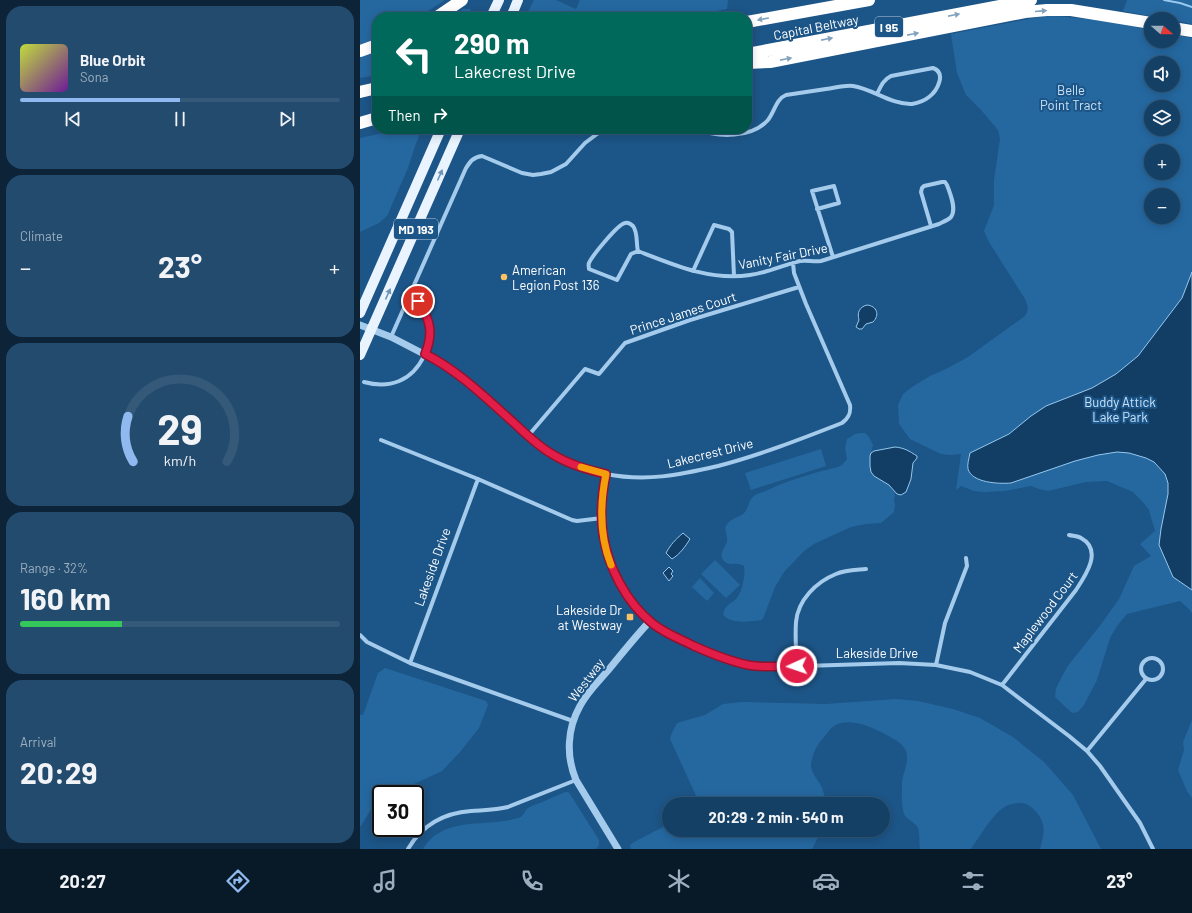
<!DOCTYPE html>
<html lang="en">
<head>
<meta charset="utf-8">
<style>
	body { margin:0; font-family:Barlow,sans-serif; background:#224b6e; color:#f1f3f6; height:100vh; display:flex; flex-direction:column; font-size:15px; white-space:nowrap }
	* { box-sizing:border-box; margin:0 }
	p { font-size:13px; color:#9dafbf }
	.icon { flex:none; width:22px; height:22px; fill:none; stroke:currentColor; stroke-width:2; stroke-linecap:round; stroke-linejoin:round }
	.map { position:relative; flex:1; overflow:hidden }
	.sheet { display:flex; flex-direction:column; gap:6px; padding:6px; background:#0c2338; width:360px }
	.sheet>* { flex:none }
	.top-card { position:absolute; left:12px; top:12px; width:380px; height:122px; border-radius:16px; box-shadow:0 2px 10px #0003,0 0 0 1px #345979; background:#00695c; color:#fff; overflow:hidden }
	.needle { width:26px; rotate:110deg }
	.tools { position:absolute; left:784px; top:12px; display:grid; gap:8px }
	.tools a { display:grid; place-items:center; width:36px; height:36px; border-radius:50%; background:#154065; box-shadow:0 2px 10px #0003,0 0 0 1px #345979; font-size:20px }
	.speed { position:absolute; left:12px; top:785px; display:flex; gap:8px; font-size:20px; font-weight:700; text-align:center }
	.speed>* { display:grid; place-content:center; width:52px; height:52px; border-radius:50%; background:#154065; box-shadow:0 2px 10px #0003,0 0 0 1px #345979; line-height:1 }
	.speed .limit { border:2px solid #111; border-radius:6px; background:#fff; color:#111 }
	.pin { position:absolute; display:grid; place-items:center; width:34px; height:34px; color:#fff; margin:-17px; border:2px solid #fff; border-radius:50%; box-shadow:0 1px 4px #0007 }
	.me { position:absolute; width:44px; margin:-22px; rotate:267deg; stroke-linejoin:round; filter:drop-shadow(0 0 3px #0008) }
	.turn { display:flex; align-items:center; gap:14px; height:84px; padding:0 16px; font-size:18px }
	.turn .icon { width:52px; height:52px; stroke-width:2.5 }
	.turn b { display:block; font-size:28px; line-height:34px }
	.then { display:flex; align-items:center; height:38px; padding:0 16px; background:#0003; gap:8px; font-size:15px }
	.big { font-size:30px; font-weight:700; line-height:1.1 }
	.sheet .card { flex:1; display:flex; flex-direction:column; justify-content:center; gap:6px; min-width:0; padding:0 14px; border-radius:16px; background:#224b6e }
	.sheet .dial { align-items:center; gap:0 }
	.dial svg { height:104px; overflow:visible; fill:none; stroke:#345979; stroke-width:7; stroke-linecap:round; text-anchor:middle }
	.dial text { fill:#f1f3f6; stroke:none }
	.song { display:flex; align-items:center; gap:12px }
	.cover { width:48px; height:48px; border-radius:6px; background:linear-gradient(135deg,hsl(70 70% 55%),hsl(280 70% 35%)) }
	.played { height:4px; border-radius:2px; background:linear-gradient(90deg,#90b9f0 50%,#345979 50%) }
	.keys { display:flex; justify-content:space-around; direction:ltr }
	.heat { display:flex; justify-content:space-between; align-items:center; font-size:22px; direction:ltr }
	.charge { height:6px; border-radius:3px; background:linear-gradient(90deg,#34c759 32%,#345979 0) }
	.trip { position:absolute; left:302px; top:797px; width:228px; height:40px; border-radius:20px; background:#154065; box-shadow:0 2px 10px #0003,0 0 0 1px #345979; font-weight:700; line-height:40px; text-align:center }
	.dock { display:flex; height:64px; justify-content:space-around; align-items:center; background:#081a28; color:#9dafbf }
	.dock .icon { width:28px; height:28px }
	.dock .active { color:#90b9f0 }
	.dock b { font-size:18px; color:#f1f3f6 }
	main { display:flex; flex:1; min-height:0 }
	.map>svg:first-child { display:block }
	.green { fill:#2568a0; fill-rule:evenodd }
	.water { fill:#123e66; stroke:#97c8ee }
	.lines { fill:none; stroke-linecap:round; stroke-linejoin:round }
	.stream { stroke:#97c8ee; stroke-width:2 }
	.minor { stroke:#a4cbec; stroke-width:4 }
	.tertiary { stroke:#a4cbec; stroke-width:7 }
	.primary { stroke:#e9f4ff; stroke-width:10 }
	.motorway { stroke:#fff; stroke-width:12 }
	.oneway { fill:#82a2bd }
	.oneway2 { fill:#6e95b7 }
	.route-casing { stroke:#92132f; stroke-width:10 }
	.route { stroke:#e11d48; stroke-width:7 }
	.slow { stroke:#f59e0b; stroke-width:7 }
	.poi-dot { fill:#fcc162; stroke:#1c5587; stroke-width:1.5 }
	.labels { text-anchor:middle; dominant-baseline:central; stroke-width:4; stroke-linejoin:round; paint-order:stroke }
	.shield { fill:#1c5587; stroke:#bbccdb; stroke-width:1 }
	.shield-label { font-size:12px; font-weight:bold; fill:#fff }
	.street-label { font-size:13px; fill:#fff; stroke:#1c5587 }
	.park-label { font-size:13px; fill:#cae3f9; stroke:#1c5587 }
	.poi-label { font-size:13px; fill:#fff; stroke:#1c5587; text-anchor:start }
</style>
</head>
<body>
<main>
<section class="sheet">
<div class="card">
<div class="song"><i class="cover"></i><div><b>Blue Orbit</b><p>Sona</p></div></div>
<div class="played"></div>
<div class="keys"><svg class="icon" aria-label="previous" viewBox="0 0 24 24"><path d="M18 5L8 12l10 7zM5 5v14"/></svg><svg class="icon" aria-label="pause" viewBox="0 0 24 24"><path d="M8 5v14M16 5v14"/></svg><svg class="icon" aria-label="next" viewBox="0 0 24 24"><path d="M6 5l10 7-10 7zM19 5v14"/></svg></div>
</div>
<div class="card"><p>Climate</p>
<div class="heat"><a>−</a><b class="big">23°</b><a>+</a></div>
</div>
<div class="card dial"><svg viewBox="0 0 100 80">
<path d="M14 69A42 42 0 1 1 86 69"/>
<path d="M14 69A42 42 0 0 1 10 34" stroke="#90b9f0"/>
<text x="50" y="56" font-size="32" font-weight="700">29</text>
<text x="50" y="72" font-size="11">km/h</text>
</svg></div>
<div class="card"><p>Range · 32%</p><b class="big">160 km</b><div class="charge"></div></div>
<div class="card"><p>Arrival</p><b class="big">20:29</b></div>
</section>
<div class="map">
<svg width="832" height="849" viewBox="0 0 832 849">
	<rect width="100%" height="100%" fill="#1c5587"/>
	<!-- green -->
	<path class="green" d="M0,0H85L59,17H17V38L0,45Z
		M174,0H196L216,9L220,0H368L367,9L327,17H165Z
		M767,0H832V24L813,20V19H805L763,11Z
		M103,9H110L113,17H91Z
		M689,16C724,17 756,23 791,30V41H813V34L832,38V614L830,610L820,601L767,614L757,626L750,638L737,680L724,705L718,712L712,713L695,697L696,688L707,667L742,623L759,599L774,566L791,556L780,544L795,531L789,510L782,501L773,492L747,481L726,482L688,491L679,489L671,486L644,491L625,492L614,491L601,486L596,490L601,454L590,455L581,454L550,439L539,424L538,405L543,394L552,387L570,376L586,369L608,357L665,316C669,310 668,306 665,299L629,242L624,231L634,205V180L640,139L638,130L621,110L606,95L597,73L591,34L674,18ZM791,63H813V85H791ZM791,107H813V129H791ZM791,151H813V173H791ZM791,195H813V217H791Z
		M17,52V75L0,78V57Z
		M41,129H62L55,146L48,168L27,216L19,223L0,232V138Z
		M500,433H505L509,437L513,445L510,456L514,476L529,485L535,493L534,501L535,505L534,512L521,523L506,524L491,527L454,544L444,551L424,572L415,587L404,616L402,620C390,621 373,625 363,615C365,604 370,605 377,598C382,592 386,573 384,566C376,561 370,567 364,561C358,554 365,548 367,542C368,536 364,531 366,526C369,519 377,518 383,514C389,509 388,500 394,496C398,493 404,492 408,490C431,479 454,473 478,467L482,465L487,459L485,448L487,439L495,434Z
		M461,449L466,466L391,490L385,473Z
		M355,560L380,585L366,598L341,574Z
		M340,578L354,593L347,601L332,587Z
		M25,668L126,701L128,705L119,728L100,752L82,771L33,794H21V801L12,808L0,827V715H3L18,673Z
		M536,699L558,701L593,709L620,718L653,737L684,762L713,795L741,849H680C682,841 685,832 683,825C682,816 670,802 660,803C655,803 647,805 643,808C634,813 617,840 611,849H560C559,843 560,833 558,828C554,820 544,820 543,810C541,801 542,791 542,782C543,772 551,759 545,749C540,741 532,738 523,733C510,726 488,717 474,726C470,728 467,734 464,737C457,744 452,755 451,765C451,771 455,776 458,781C463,787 465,796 465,804H338V800L310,739L311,735L317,723L345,715L363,704L382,702L466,704Z
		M832,720V798L827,791L818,770L824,750L823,742Z
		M205,792H208L210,794L239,840V845L236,849H63C83,815 127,828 158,818C164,817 164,811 168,808C171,806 176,804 180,803C188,799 197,796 205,792Z
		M309,824V830H462L452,849H271L270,845L274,842Z"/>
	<!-- water -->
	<path class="water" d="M832,272V590L813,577L799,545L801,529L808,494V483L805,474L794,462L786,458L769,453L757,452L738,455L715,461L651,483C639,484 612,483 608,469C607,464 609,459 610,453L649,434L671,416L686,406L732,388L756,374L778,356L822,298Z
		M507,305C517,306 520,315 513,322L506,324L502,329H499L496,327L499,320C497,313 499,307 507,305Z
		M535,447C545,448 549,451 557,456V458L553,463L551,479L546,492L541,495L537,494L529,485L514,476L511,472L510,466V456L511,453L514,451Z
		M323,533L330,539C325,547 320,554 312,559L306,553C311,544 315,540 323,533Z
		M309,567L313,571L311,574L313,576L309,581L303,573Z"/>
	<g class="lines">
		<!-- stream -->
		<path class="stream" d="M804,0L820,3L832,7"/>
		<!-- minor -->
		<path class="minor" d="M337,129C358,138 392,138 408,120C415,111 416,99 426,95C439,93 453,91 466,89C475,88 484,85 493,86C513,89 532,105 552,104C558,103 564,101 569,97C577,91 587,73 573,68L531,76C523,80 521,86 517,94
			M457,209L479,203L474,186L452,191L473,257
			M278,251L271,254L257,280L229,269C229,267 228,265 229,263C232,256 258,224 265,223C268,222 271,224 273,226C278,232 276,244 278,251C314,265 350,281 390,275C407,273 423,265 440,261C447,260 454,262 461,261L579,224C583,222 588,220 591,217C597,209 590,193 587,185L585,182H582L564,186L562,188L561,192L571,226
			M333,271L354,225L369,229L372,232L374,276
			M31,337L106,168C110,162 113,157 122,156L162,173L173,175L181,174L191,172L206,164L225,143L237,134L248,129
			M4,382C30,389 52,381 64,356C69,346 71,337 70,326C68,317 63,309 57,301
			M168,436L225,369L239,374L265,343L330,320L439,287
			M21,440L118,479L212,520L217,521L242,518
			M246,474C286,482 319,475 358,466C400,455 441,439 482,423C489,418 491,413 490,405L446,304L434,273L433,263
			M290,621L296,626L318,638L353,654L389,665L413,667L539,663L576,665L610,672L642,685L709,736L727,751L740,766L780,823L793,849
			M0,635L7,642L50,663L213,721
			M781 669a11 11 0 1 1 22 0a11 11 0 1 1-22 0Z
			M50,663L118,479
			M576,665L585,623L607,566L606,558
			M437,666C436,652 435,636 436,622C438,600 456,582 476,574C485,570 496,570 506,569
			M642,685L716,590C726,575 743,550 721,538C718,536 713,536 709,535
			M727,751L786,679
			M48,849C62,825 83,813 111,811C124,810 136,810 148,807L216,780"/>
		<!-- tertiary -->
		<path class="tertiary" d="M0,325L31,337L87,366L102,377L175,442L190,453L212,463L234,471L246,474C234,532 247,579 290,621C276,636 263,652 250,668C240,680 227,692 220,706C207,729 206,756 216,780L258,849"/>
		<!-- primary -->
		<path class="primary" d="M131,17L139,0
			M151,17L158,0
			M0,313L81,129
			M0,355L100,129"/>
		<!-- motorway -->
		<path class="motorway" d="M77,17L102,0
			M387,22L509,0
			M813,28L832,31
			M0,51L17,45
			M387,54L671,0
			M387,63L410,62L665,12L687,10H711L791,23
			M0,92L17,88
			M0,123L17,118"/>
	</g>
	<!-- one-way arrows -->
	<defs><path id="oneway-solid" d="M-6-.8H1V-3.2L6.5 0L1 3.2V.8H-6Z"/></defs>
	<g class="oneway">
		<use href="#oneway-solid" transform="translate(681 11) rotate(-5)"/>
		<use href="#oneway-solid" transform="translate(594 15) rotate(-11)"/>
		<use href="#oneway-solid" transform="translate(403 19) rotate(170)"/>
		<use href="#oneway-solid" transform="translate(553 34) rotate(-11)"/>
		<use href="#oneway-solid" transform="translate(467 39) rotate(-11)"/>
		<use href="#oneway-solid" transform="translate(426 59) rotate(-11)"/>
	</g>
	<g class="oneway2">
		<use href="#oneway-solid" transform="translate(80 175) rotate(-66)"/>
		<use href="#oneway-solid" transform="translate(28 294) rotate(-66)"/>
	</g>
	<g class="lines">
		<!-- route casing -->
		<g class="route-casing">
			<path id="route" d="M58,301C70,319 74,333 65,354C99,371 126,398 154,423C166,434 178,446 192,454C208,464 228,470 246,474C242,493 240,514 243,534C248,567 266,602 292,623C304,633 320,639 334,646C352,654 369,661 388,665C404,668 421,666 437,666"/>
		</g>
		<!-- route -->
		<use href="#route" class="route"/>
		<!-- slow -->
		<path class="slow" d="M221,467L246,474C240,504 239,535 251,565"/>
	</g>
	<!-- markers -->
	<g class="poi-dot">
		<circle cx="144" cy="277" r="4"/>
		<rect x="266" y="613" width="8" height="8" rx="2"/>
	</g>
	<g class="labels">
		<!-- shield labels -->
		<g class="shield">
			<rect x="515" y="17" width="28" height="20" rx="3"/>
			<rect x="34" y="219" width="44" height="20" rx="3"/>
		</g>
		<g class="shield-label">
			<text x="529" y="27">I 95</text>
			<text x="56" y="229">MD 193</text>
		</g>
		<!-- street labels -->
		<g class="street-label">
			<text transform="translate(456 27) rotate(-11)">Capital Beltway</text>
			<text transform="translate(423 256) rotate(-11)">Vanity Fair Drive</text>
			<text transform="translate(323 313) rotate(-18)">Prince James Court</text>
			<text transform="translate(350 453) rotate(-14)">Lakecrest Drive</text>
			<text transform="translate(72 567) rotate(-70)">Lakeside Drive</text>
			<text transform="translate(685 612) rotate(-53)">Maplewood Court</text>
			<text x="517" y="653">Lakeside Drive</text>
			<text transform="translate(226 680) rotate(-53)">Westway</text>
		</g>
		<!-- park labels -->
		<g class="park-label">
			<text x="711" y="90">Belle<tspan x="711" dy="15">Point Tract</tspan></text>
			<text x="760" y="402">Buddy Attick<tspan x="760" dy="15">Lake Park</tspan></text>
		</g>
		<!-- poi labels -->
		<g class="poi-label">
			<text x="152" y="270">American<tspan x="152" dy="15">Legion Post 136</tspan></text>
			<text x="262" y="610" text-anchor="end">Lakeside Dr<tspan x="262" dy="15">at Westway</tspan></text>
		</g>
	</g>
</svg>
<div class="tools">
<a><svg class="needle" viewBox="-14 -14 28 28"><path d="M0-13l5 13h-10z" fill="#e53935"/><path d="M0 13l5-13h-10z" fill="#9dafbf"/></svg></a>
<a><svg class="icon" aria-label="sound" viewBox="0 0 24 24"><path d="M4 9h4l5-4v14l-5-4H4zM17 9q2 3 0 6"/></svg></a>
<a><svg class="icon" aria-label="layers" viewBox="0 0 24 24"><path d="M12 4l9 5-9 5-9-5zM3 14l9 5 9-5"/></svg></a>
<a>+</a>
<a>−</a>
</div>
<div class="speed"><div class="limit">30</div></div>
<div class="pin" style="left:58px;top:301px;background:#d93025"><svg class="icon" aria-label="arrive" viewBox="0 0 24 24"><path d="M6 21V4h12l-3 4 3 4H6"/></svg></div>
<svg class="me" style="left:437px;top:666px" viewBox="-20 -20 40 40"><circle r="17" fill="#e11d48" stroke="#fff" stroke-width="3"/><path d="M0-11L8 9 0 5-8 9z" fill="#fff"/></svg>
<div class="trip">20:29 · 2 min · 540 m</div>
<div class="top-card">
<div class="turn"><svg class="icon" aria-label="left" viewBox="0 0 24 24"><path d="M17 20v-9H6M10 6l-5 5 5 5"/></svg><div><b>290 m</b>Lakecrest Drive</div></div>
<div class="then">Then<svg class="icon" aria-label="right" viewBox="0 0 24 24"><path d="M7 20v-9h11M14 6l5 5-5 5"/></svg></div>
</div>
</div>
</main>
<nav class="dock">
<b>20:27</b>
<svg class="icon active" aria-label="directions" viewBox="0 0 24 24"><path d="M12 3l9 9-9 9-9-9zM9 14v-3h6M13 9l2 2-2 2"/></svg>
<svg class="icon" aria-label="music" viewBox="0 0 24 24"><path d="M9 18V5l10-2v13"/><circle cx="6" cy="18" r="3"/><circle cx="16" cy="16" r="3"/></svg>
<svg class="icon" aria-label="phone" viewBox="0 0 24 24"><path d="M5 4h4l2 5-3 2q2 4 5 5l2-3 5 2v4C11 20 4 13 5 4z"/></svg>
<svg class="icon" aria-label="climate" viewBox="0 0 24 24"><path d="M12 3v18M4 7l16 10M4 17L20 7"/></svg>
<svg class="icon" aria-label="car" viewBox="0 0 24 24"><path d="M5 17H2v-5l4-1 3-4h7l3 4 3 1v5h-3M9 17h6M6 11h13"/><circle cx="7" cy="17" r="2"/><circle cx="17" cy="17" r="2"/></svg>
<svg class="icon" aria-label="filters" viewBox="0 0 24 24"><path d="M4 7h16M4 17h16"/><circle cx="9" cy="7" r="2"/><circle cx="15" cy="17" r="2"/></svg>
<b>23°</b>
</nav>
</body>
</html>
